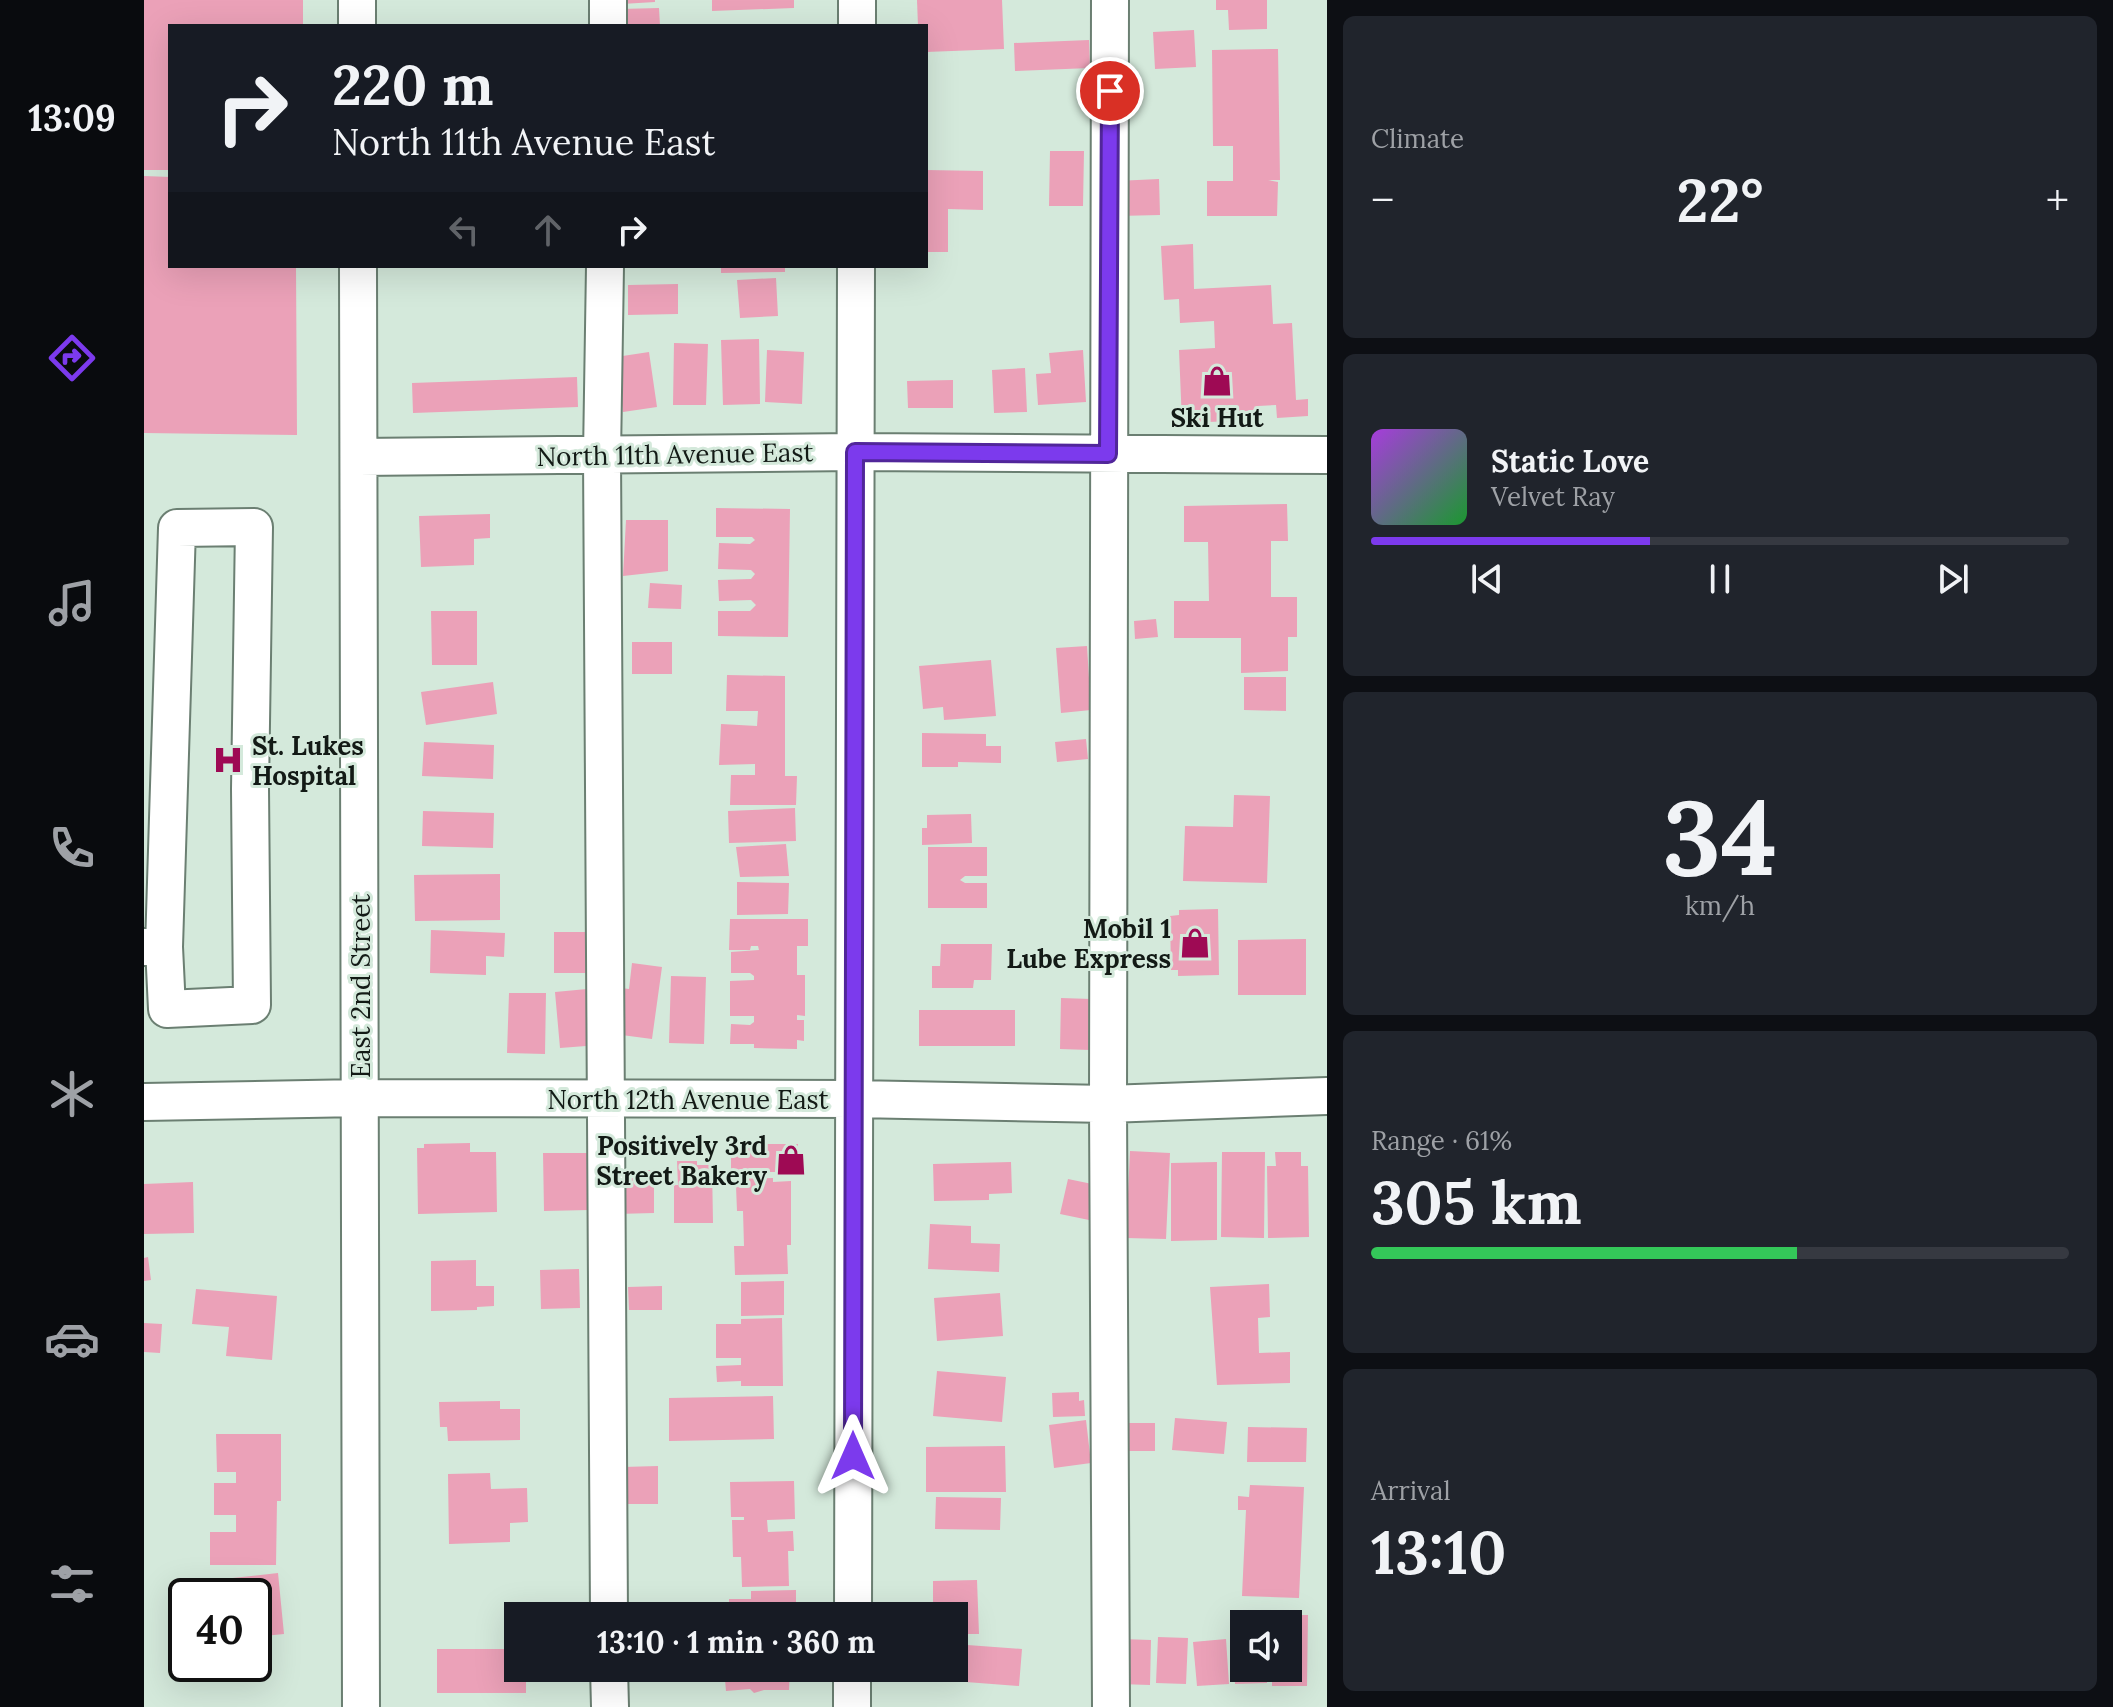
<!DOCTYPE html>
<html lang="en">
<head>
<meta charset="utf-8">
<style>
	body { margin:0; font-family:Lora,serif; background:#20242c; color:#f1f3f6; height:100vh; display:flex; flex-direction:column; font-size:30px; white-space:nowrap }
	* { box-sizing:border-box; margin:0 }
	p { font-size:26px; color:#9ea1a6 }
	.icon { flex:none; width:44px; height:44px; fill:none; stroke:currentColor; stroke-width:2; stroke-linecap:round; stroke-linejoin:round }
	.map { position:relative; flex:1; overflow:hidden }
	.sheet { display:flex; flex-direction:column; gap:16px; padding:16px; background:#0d0f14; width:786px }
	.sheet>* { flex:none }
	.guide { position:absolute; left:24px; top:24px; width:760px; height:244px; border-radius:0px; box-shadow:0 8px 32px #0002; background:#171b24; color:#f1f3f6; overflow:hidden }
	.buttons { position:absolute; left:1086px; top:1610px; display:grid; gap:16px }
	.buttons a { display:grid; place-items:center; width:72px; height:72px; border-radius:0px; background:#171b24; box-shadow:0 8px 32px #0002; font-size:40px }
	.speed { position:absolute; left:24px; top:1578px; display:flex; gap:16px; font-size:40px; font-weight:700; text-align:center }
	.speed>* { display:grid; place-content:center; width:104px; height:104px; border-radius:50%; background:#171b24; box-shadow:0 8px 32px #0002; line-height:1 }
	.speed .limit { border:4px solid #111; border-radius:12px; background:#fff; color:#111 }
	.pin { position:absolute; display:grid; place-items:center; width:68px; height:68px; color:#fff; margin:-34px; border:4px solid #fff; border-radius:50%; box-shadow:0 2px 8px #0007 }
	.me { position:absolute; width:88px; margin:-44px; rotate:0deg; stroke-linejoin:round; filter:drop-shadow(0 0 6px #0008) }
	.turn { display:flex; align-items:center; gap:28px; height:168px; padding:0 32px; font-size:36px }
	.turn .icon { width:104px; height:104px; stroke-width:2.5 }
	.turn b { display:block; font-size:56px; line-height:68px }
	.lanes { display:flex; align-items:center; height:76px; padding:0 32px; background:#0003; justify-content:center; gap:40px; direction:ltr }
	.lanes .off { opacity:.35 }
	.big { font-size:60px; font-weight:700; line-height:1.1 }
	.sheet .widget { flex:1; display:flex; flex-direction:column; justify-content:center; gap:12px; min-width:0; padding:0 28px; border-radius:12px; background:#20242c }
	.sheet .dial { align-items:center; gap:0 }
	.dial b { font-size:104px; line-height:1 }
	.song { display:flex; align-items:center; gap:24px }
	.cover { width:96px; height:96px; border-radius:12px; background:linear-gradient(135deg,hsl(280 70% 55%),hsl(130 70% 35%)) }
	.played { height:8px; border-radius:4px; background:linear-gradient(90deg,#7c3aed 40%,#363941 40%) }
	.keys { display:flex; justify-content:space-around; direction:ltr }
	.heat { display:flex; justify-content:space-between; align-items:center; font-size:44px; direction:ltr }
	.charge { height:12px; border-radius:6px; background:linear-gradient(90deg,#34c759 61%,#363941 0) }
	.trip { position:absolute; left:360px; top:1602px; width:464px; height:80px; border-radius:0px; background:#171b24; box-shadow:0 8px 32px #0002; font-weight:700; line-height:80px; text-align:center }
	main { display:flex; flex:1; min-height:0 }
	.menu { display:flex; flex-direction:column; width:144px; justify-content:space-around; align-items:center; background:#090b0e; color:#9ea1a6 }
	.menu .icon { width:56px; height:56px }
	.menu .selected { color:#7c3aed }
	.menu b { font-size:36px; color:#f1f3f6 }
	.map>svg:first-child { display:block }
	.building { fill:#eba1b8 }
	.lines { fill:none; stroke-linecap:round; stroke-linejoin:round }
	.minor-casing { stroke:#6b7f72; stroke-width:40 }
	.minor { stroke:#fff; stroke-width:36 }
	.route-casing { stroke:#51269a; stroke-width:20 }
	.route { stroke:#7c3aed; stroke-width:14 }
	.labels { text-anchor:middle; dominant-baseline:central; stroke-width:6; stroke-linejoin:round; paint-order:stroke }
	.poi-label { font-size:26px; font-weight:bold; fill:#131a16; stroke:#d4e9db; text-anchor:end }
	.street-label { font-size:26px; fill:#131a16; stroke:#d4e9db }
</style>
</head>
<body>
<main>
<nav class="menu">
<b>13:09</b>
<svg class="icon selected" aria-label="directions" viewBox="0 0 24 24"><path d="M12 3l9 9-9 9-9-9zM9 14v-3h6M13 9l2 2-2 2"/></svg>
<svg class="icon" aria-label="music" viewBox="0 0 24 24"><path d="M9 18V5l10-2v13"/><circle cx="6" cy="18" r="3"/><circle cx="16" cy="16" r="3"/></svg>
<svg class="icon" aria-label="phone" viewBox="0 0 24 24"><path d="M5 4h4l2 5-3 2q2 4 5 5l2-3 5 2v4C11 20 4 13 5 4z"/></svg>
<svg class="icon" aria-label="climate" viewBox="0 0 24 24"><path d="M12 3v18M4 7l16 10M4 17L20 7"/></svg>
<svg class="icon" aria-label="car" viewBox="0 0 24 24"><path d="M5 17H2v-5l4-1 3-4h7l3 4 3 1v5h-3M9 17h6M6 11h13"/><circle cx="7" cy="17" r="2"/><circle cx="17" cy="17" r="2"/></svg>
<svg class="icon" aria-label="filters" viewBox="0 0 24 24"><path d="M4 7h16M4 17h16"/><circle cx="9" cy="7" r="2"/><circle cx="15" cy="17" r="2"/></svg>
</nav>
<div class="map">
<svg width="1183" height="1707" viewBox="0 0 1183 1707">
	<rect width="100%" height="100%" fill="#d4e9db"/>
	<!-- building -->
	<path class="building" d="M0,0H159V26H26V170H0Z
		M478,0H511V2L478,4Z
		M568,0H650V8L568,11Z
		M773,0H858L860,49L782,52V26H774Z
		M1072,0H1123V29L1085,30L1084,10H1072Z
		M515,8L516,26H477L476,9Z
		M1050,30L1052,67L1011,69L1009,32Z
		M945,40L946,68L871,71L870,43Z
		M1134,49L1136,180H1124L1134,182L1133,216H1063V181H1089V146H1069L1068,50Z
		M906,151H940L939,206H905Z
		M782,170L839,171V210L804,209V252H782Z
		M0,176L26,177V266H152L153,435L0,433Z
		M1015,179L1016,215L974,216L972,181Z
		M1049,244L1050,289L1127,285L1129,324L1148,323L1152,400L1164,399V416L1133,418L1132,405L1114,406L1115,420L1038,423L1035,350L1071,348L1070,321L1036,323L1035,299L1020,300L1017,246Z
		M577,266H641V272L577,273Z
		M632,278L634,316L596,318L593,280Z
		M534,284V314L484,315V285Z
		M615,339L616,404L579,405L577,340Z
		M530,343L564,344L562,405H529Z
		M623,350L660,352L658,404L621,402Z
		M939,350L942,402L894,405L892,374L907,373L905,353Z
		M505,352L513,407L479,412L472,357Z
		M881,368L883,412L850,413L848,370Z
		M433,377L434,407L269,413L268,383Z
		M809,380V408H764L763,381Z
		M1143,504L1144,541H1127V597H1153V637H1144V671L1097,673V638H1030V601H1065L1064,542H1040V506Z
		M572,508L646,509L644,637L574,636V611H606L612,605L607,600L575,601L574,580L607,579L611,574L607,570L574,569L575,543L606,544L611,540L608,537H572Z
		M346,514V538L330,539V565L277,567L275,516Z
		M482,520H524V571L479,576Z
		M506,583L538,585L537,609L504,608Z
		M287,611H333V665H288Z
		M1012,619L1014,637L991,639L990,621Z
		M488,642H528V674H488Z
		M943,646L947,710L917,713L912,648Z
		M847,660L852,716L800,720L799,707L779,709L775,666Z
		M583,675L641,676V776H653L652,805H586L587,775H611V764L575,765L577,724L613,726L614,711H582Z
		M1100,677H1142V711L1100,710Z
		M349,682L353,714L282,725L277,692Z
		M778,733L842,734V746H857V763L814,762V767H778Z
		M942,739L944,759L913,762L911,742Z
		M280,742L350,745L349,779L278,776Z
		M1090,795L1126,796L1123,883L1039,881L1041,826L1089,827Z
		M651,808L652,841L585,843L584,811Z
		M279,811L350,813L349,848L278,846Z
		M827,814L828,843L778,845V828H783V815Z
		M642,844L645,876L596,877L592,847Z
		M784,847H843V876H821L816,880L821,883H843V908H784Z
		M356,874V920L271,921L270,875Z
		M593,882L645,883L644,914L593,915Z
		M1074,909L1075,975L1034,976V970H1027L1026,916L1035,915V910Z
		M586,919H664V946H653V975H661V1016L653,1015V1020H660V1041L653,1040V1049L610,1048V1044H586L587,1024L606,1025L610,1022V1016H586V981L610,980V976L606,973H587V952L615,950L614,946H607L606,950H585Z
		M287,930L361,933L360,957L342,956V975L286,973Z
		M410,932H444V973H410Z
		M1162,939V995H1094V940Z
		M797,944H848L847,980H830L829,988H788V966H796Z
		M488,963L518,967L508,1039L470,1034L477,988L485,989Z
		M527,976L562,977L560,1044L525,1043Z
		M443,989L455,1045L416,1048L411,992Z
		M365,993H402L401,1054L363,1053Z
		M917,998L947,999L946,1050L916,1049Z
		M775,1010H871V1046H775Z
		M326,1143V1152H352L353,1212L274,1214L273,1148H280V1144Z
		M587,1144H654V1172H587Z
		M986,1151L1026,1153L1022,1239L982,1238Z
		M1078,1152H1121L1120,1238L1077,1237Z
		M1131,1152H1157V1166H1164L1165,1237L1124,1238L1123,1166H1132Z
		M399,1153H444L445,1210L400,1211Z
		M533,1161H553V1165H568L569,1223H530V1185H534Z
		M867,1162L868,1193L845,1194V1200L790,1201L789,1164Z
		M1073,1162V1240L1027,1241V1163Z
		M472,1170H510V1213L472,1214Z
		M629,1178V1182L647,1181V1245H643L644,1274L591,1275L590,1246H600L599,1211H593L592,1186H588V1179Z
		M924,1179L953,1185L945,1220L916,1214Z
		M49,1182L50,1233L0,1234V1184Z
		M786,1224L827,1226V1243L856,1244L855,1272L784,1269Z
		M4,1257L7,1280L0,1281V1258Z
		M332,1260V1286H350V1306L333,1307V1310L287,1311V1261Z
		M435,1269L436,1308L397,1309L396,1270Z
		M640,1281V1315L597,1316V1282Z
		M1125,1284L1126,1317L1114,1318L1115,1353L1146,1352V1383L1073,1385L1066,1287Z
		M518,1286V1310H485L484,1287Z
		M52,1289L133,1296L128,1360L82,1356L85,1327L48,1324Z
		M856,1293L859,1336L793,1341L790,1298Z
		M638,1318L639,1386H597V1381L573,1382L572,1366L597,1365V1358H572V1324H597V1319Z
		M0,1323L18,1324L16,1353L0,1352Z
		M793,1371L862,1377L858,1422L789,1416Z
		M935,1392V1401L940,1400L941,1416L909,1417L908,1393Z
		M629,1396L630,1439L525,1441V1398Z
		M356,1401V1409H376V1440L304,1441L303,1427H296L295,1402Z
		M1031,1418L1083,1422L1080,1454L1028,1450Z
		M942,1420L947,1463L910,1468L905,1425Z
		M983,1423H1011V1451H983Z
		M1104,1427L1163,1428L1162,1462H1103Z
		M72,1434H137V1501H133L132,1565H66V1532H92V1515H70V1483H92V1472H73Z
		M861,1446L862,1492H782V1447Z
		M514,1466V1504H479V1467Z
		M346,1473L347,1489L383,1488L384,1522L366,1523V1542L305,1544L304,1474Z
		M650,1481L651,1519L623,1520L624,1532L649,1531L650,1551H644L645,1586L598,1587L597,1557H589L588,1520H600V1517H587L586,1482Z
		M1106,1485L1160,1487L1155,1598L1098,1596L1102,1510H1094V1496L1105,1497Z
		M792,1497L857,1498L856,1530L791,1529Z
		M134,1573L140,1634L110,1637V1596H72L70,1580Z
		M833,1580L835,1634H810V1616H789V1581Z
		M652,1590V1616H585V1599H607V1591Z
		M1128,1615H1164L1163,1686H1128V1668H1144V1624H1128Z
		M1088,1631H1100V1668H1122L1123,1683L1091,1684Z
		M1014,1637L1044,1638L1042,1684L1012,1683Z
		M977,1639L1007,1640L1006,1685L975,1684Z
		M1082,1639L1085,1684L1053,1686L1049,1642Z
		M810,1644L878,1649L875,1686L783,1679L784,1668H810Z
		M293,1649H374V1668H382V1693H293Z
		M580,1668H646L645,1690H620L610,1693L606,1689L582,1691Z"/>
	<g class="lines">
		<!-- minor casing -->
		<g class="minor-casing">
			<path id="minor" d="M213,0V26
				M966,0L964,1104L967,1707
				M464,26V0
				M713,26V0
				M214,266L217,1707
				M461,266L458,455L465,1616
				M215,457L711,452L1183,455
				M0,947H20L33,528L110,527L106,789L108,1005L23,1009L20,947
				M0,1102L217,1098L711,1099L964,1104L1183,1096
				M709,1616L712,266
				M465,1668L466,1707
				M708,1707V1668"/>
		</g>
		<!-- minor -->
		<use href="#minor" class="minor"/>
	</g>
	<g class="lines">
		<!-- route casing -->
		<g class="route-casing">
			<path id="route" d="M709,1456L711,452L964,454L966,91"/>
		</g>
		<!-- route -->
		<use href="#route" class="route"/>
	</g>
	<!-- icons -->
	<defs>
		<g id="shop-bare" transform="scale(2.4)"><path d="M-5-2.5h2.3a2.7 3.5 0 0 1 5.4 0H5L5.5 6h-11ZM-1.5-2.5h3a1.5 2.3 0 0 0-3 0Z" fill="#9e0a54" stroke="#d4e9db" stroke-width="2.5" paint-order="stroke"/></g>
		<g id="hospital-bare" transform="scale(2.4)"><path d="M-5-5h3v3.5h4V-5h3V5h-3V1.5h-4V5h-3Z" fill="#9e0a54" stroke="#d4e9db" stroke-width="2.5" paint-order="stroke"/></g>
	</defs>
	<g fill-rule="evenodd">
		<use href="#shop-bare" x="1073" y="381"/>
		<use href="#hospital-bare" x="84" y="760"/>
		<use href="#shop-bare" x="1051" y="943"/>
		<use href="#shop-bare" x="647" y="1160"/>
	</g>
	<g class="labels">
		<!-- poi labels -->
		<g class="poi-label">
			<text x="1073" y="417" text-anchor="middle">Ski Hut</text>
			<text x="108" y="745" text-anchor="start">St. Lukes<tspan x="108" dy="30">Hospital</tspan></text>
			<text x="1027" y="928">Mobil 1<tspan x="1027" dy="30">Lube Express</tspan></text>
			<text x="623" y="1145">Positively 3rd<tspan x="623" dy="30">Street Bakery</tspan></text>
		</g>
		<!-- street labels -->
		<g class="street-label">
			<text transform="translate(531 454) rotate(-1)">North 11th Avenue East</text>
			<text transform="translate(216 986) rotate(-90)">East 2nd Street</text>
			<text x="544" y="1099">North 12th Avenue East</text>
		</g>
	</g>
</svg>
<div class="buttons">
<a><svg class="icon" aria-label="sound" viewBox="0 0 24 24"><path d="M4 9h4l5-4v14l-5-4H4zM17 9q2 3 0 6"/></svg></a>
</div>
<div class="speed"><div class="limit">40</div></div>
<div class="pin" style="left:966px;top:91px;background:#d93025"><svg class="icon" aria-label="arrive" viewBox="0 0 24 24"><path d="M6 21V4h12l-3 4 3 4H6"/></svg></div>
<svg class="me" style="left:709px;top:1456px" viewBox="-20 -20 40 40"><path d="M0-17L14 15 0 8-14 15z" fill="#7c3aed" stroke="#fff" stroke-width="4"/></svg>
<div class="trip">13:10 · 1 min · 360 m</div>
<div class="guide">
<div class="turn"><svg class="icon" aria-label="right" viewBox="0 0 24 24"><path d="M7 20v-9h11M14 6l5 5-5 5"/></svg><div><b>220 m</b>North 11th Avenue East</div></div>
<div class="lanes"><svg class="icon off" aria-label="left" viewBox="0 0 24 24"><path d="M17 20v-9H6M10 6l-5 5 5 5"/></svg><svg class="icon off" aria-label="ahead" viewBox="0 0 24 24"><path d="M12 20V5M6 11l6-6 6 6"/></svg><svg class="icon" aria-label="right" viewBox="0 0 24 24"><path d="M7 20v-9h11M14 6l5 5-5 5"/></svg></div>
</div>
</div>
<section class="sheet">
<div class="widget"><p>Climate</p>
<div class="heat"><a>−</a><b class="big">22°</b><a>+</a></div>
</div>
<div class="widget">
<div class="song"><i class="cover"></i><div><b>Static Love</b><p>Velvet Ray</p></div></div>
<div class="played"></div>
<div class="keys"><svg class="icon" aria-label="previous" viewBox="0 0 24 24"><path d="M18 5L8 12l10 7zM5 5v14"/></svg><svg class="icon" aria-label="pause" viewBox="0 0 24 24"><path d="M8 5v14M16 5v14"/></svg><svg class="icon" aria-label="next" viewBox="0 0 24 24"><path d="M6 5l10 7-10 7zM19 5v14"/></svg></div>
</div>
<div class="widget dial"><b>34</b><p>km/h</p></div>
<div class="widget"><p>Range · 61%</p><b class="big">305 km</b><div class="charge"></div></div>
<div class="widget"><p>Arrival</p><b class="big">13:10</b></div>
</section>
</main>
</body>
</html>
